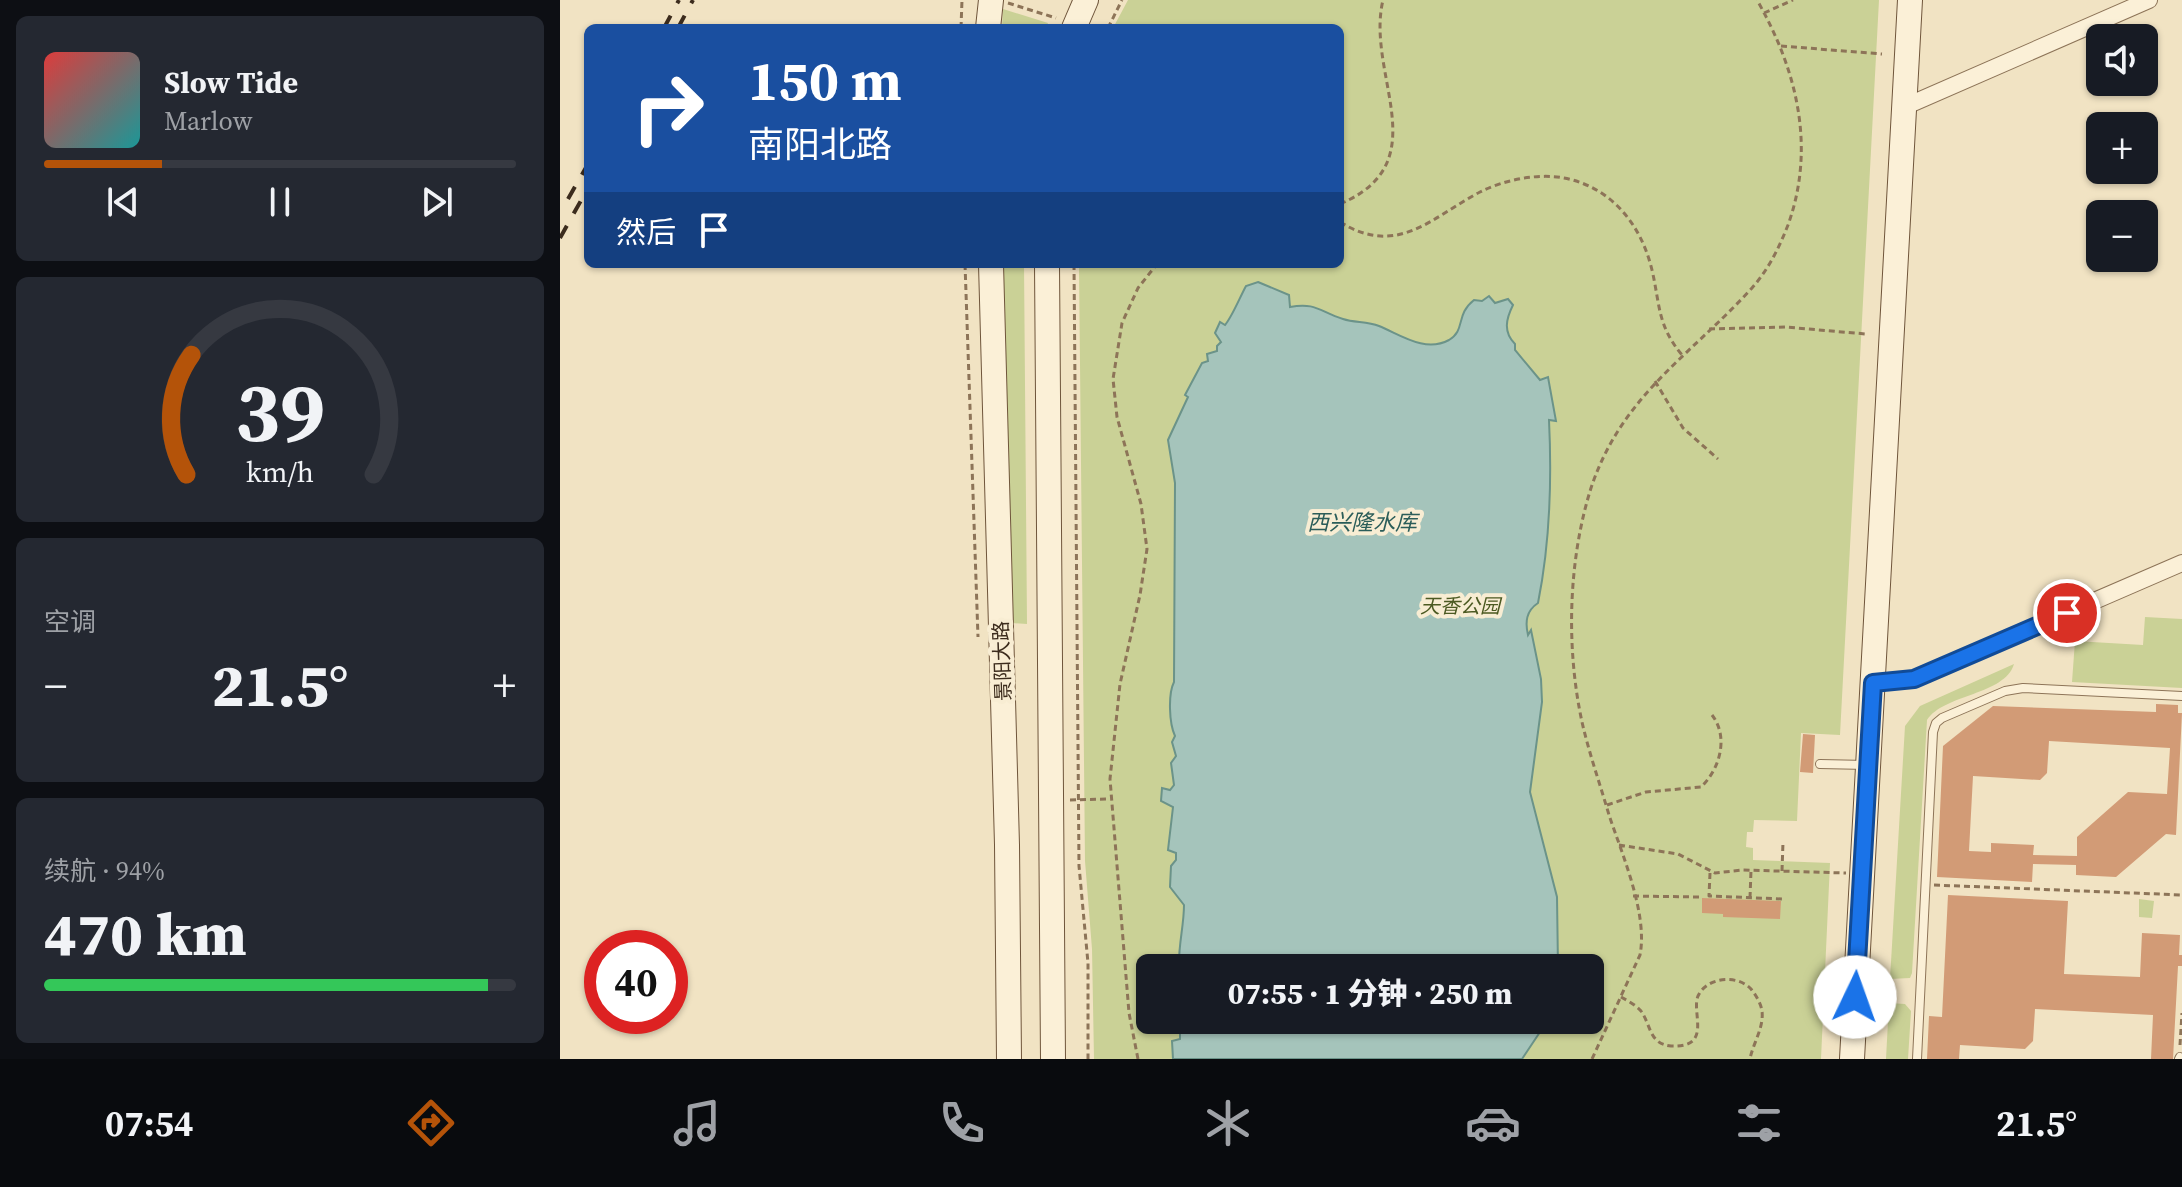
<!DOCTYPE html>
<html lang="zh">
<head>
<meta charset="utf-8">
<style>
	body { margin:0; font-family:"Source Serif 4","Noto Sans SC",serif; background:#242831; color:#f1f3f6; height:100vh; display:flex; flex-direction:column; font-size:30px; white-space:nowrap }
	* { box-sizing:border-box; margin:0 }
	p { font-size:26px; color:#9ea1a6 }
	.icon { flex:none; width:44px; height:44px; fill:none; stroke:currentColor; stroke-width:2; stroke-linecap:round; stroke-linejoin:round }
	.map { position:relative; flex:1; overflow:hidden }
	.side { display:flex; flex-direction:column; gap:16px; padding:16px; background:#0d0f14; width:560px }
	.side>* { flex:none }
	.hud { position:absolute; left:24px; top:24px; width:760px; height:244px; border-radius:12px; box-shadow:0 2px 6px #0004; background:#1a4fa0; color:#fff; overflow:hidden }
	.tools { position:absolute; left:1526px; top:24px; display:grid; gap:16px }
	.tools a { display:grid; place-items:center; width:72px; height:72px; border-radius:12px; background:#171b24; box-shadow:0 2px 6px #0004; font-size:40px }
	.speed { position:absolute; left:24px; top:930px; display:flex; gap:16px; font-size:40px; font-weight:700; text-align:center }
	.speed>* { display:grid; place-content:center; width:104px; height:104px; border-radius:50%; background:#171b24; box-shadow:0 2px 6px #0004; line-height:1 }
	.speed .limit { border:12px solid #d22; background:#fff; color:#111 }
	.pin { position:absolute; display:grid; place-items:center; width:68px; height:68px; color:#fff; margin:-34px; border:4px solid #fff; border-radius:50%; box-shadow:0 2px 8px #0007 }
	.me { position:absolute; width:88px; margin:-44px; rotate:3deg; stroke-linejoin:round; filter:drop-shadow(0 0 6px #0008) }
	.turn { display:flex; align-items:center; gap:28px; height:168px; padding:0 32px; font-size:36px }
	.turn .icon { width:104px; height:104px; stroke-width:2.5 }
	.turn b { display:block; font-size:56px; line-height:68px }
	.then { display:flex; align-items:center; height:76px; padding:0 32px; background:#0003; gap:16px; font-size:30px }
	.big { font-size:60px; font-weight:800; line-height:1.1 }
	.side .tile { flex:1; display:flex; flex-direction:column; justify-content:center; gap:12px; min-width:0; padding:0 28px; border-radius:12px; background:#242831 }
	.side .dial { align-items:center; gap:0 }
	.dial svg { height:208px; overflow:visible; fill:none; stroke:#363941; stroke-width:7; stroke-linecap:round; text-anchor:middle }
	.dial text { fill:#f1f3f6; stroke:none }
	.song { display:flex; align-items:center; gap:24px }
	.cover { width:96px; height:96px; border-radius:12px; background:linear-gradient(135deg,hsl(0 70% 55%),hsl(180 70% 35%)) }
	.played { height:8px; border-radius:4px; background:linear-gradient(90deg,#b45309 25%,#363941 25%) }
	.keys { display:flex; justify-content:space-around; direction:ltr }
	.heat { display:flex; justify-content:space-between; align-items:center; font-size:44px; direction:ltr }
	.charge { height:12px; border-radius:6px; background:linear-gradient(90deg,#34c759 94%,#363941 0) }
	.trip { position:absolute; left:576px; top:954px; width:468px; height:80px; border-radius:12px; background:#171b24; box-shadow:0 2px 6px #0004; font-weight:800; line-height:80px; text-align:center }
	.tabs { display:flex; height:128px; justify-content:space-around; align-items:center; background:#090b0e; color:#9ea1a6 }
	.tabs .icon { width:56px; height:56px }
	.tabs .current { color:#b45309 }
	.tabs b { font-size:36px; color:#f1f3f6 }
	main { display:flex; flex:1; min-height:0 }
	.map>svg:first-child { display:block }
	.green { fill:#cad196; fill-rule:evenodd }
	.water { fill:#a5c4bb; stroke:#6b9389; stroke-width:2 }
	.building { fill:#d29b76; fill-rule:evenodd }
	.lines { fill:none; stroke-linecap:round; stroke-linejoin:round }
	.lane-casing { stroke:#8d7458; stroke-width:10 }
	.street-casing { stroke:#8d7458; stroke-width:18 }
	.secondary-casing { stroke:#6f553b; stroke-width:26 }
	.path { stroke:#8d7458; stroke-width:3; stroke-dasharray:6 4; stroke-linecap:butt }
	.lane { stroke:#fbf0d7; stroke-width:8 }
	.street { stroke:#fbf0d7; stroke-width:16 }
	.secondary { stroke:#fbf0d7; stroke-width:24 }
	.rail { stroke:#3c2c1d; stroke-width:4; stroke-dasharray:14 14; stroke-linecap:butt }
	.route-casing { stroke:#114b97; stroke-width:20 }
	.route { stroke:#1a73e8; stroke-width:14 }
	.labels { text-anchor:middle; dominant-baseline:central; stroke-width:8; stroke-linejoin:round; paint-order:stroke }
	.park-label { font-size:20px; font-style:italic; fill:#4c5a22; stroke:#f8edd3 }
	.street-label { font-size:20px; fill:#3c2c1d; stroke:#f8edd3 }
	.water-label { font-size:22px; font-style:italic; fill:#2b5d59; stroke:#f8edd3 }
</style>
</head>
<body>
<main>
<section class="side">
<div class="tile">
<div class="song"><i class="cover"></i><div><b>Slow Tide</b><p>Marlow</p></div></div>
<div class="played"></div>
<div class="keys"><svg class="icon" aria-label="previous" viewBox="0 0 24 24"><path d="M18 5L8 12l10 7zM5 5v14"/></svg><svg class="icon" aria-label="pause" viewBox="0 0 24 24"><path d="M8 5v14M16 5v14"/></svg><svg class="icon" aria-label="next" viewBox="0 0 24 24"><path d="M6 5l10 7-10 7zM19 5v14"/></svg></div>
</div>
<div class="tile dial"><svg viewBox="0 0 100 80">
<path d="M14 69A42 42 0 1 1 86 69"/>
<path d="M14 69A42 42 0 0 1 16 23" stroke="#b45309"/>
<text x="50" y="56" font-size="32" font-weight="700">39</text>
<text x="50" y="72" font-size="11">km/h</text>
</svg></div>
<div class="tile"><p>空调</p>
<div class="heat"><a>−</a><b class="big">21.5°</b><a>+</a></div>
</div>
<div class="tile"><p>续航 · 94%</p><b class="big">470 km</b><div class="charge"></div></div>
</section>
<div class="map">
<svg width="1622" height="1059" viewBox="0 0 1622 1059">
	<rect width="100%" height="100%" fill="#f1e3c3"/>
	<!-- green -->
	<path class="green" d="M568,0H1319L1280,735L1241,733L1237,821L1194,820L1193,832H1187L1186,847L1193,848V860L1270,863L1261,1059H534L532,949L525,861L519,264H780V28H553ZM590,968H1030V1020H590Z
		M443,9L488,23L486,28H442Z
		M442,264H464L467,624L452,623Z
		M1585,617L1622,619V688L1512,682L1515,641L1583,645Z
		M1454,664C1445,695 1384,694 1367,720L1352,973L1350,978L1330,979L1345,726L1360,706Z
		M1579,899L1594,901L1592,918L1579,917Z
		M1329,1003L1345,1004L1351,1011L1348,1059H1326Z"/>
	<!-- water -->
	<path class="water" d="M698,282L729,295L730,307C756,302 760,312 783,319C795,323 807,321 819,326C841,335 865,353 889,340C906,330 895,315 914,300L922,301L929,296L935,303L948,299L953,305C946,319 943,332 955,344V350L980,380L988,377L996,421L989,420C992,482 990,543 978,603C966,611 965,622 968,635L971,630L981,679L982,702L970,792L997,897L998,968H619C618,946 624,926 624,905L610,887L611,866L616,860V853L608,850L613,807L601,801L602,788L610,790L614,785L611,763L616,756L612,742L615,736C609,723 608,694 614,682L615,483L608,440L628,397L625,395L642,363L648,361L647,354L657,351V346L661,342L655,333L660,322L665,325C672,317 680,297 686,286Z
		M620,1020H988L962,1059H613L612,1041L620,1039Z"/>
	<!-- building -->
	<path class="building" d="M1596,704L1618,705V713H1622L1616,835L1606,834L1556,877L1516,875V865L1473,864L1472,882L1377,877L1383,746L1433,706L1596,712ZM1489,741L1610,748L1607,794L1568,792L1517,837V856L1473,855L1474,845L1431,843V852L1409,851L1413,776L1480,780L1487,773Z
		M1243,734L1255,735L1253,773L1240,772Z
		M1388,895L1508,901L1504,974L1580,977L1582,933L1620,935L1619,955H1622V966H1618L1613,1059H1591L1593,1015L1475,1009L1473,1041L1465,1049L1400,1045L1399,1059H1367L1369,1016L1382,1017Z
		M1142,898L1221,901L1220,919L1163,917V914L1142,913Z"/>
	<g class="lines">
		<!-- lane casing -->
		<g class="lane-casing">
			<path id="lane" d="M1260,764L1307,765
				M1357,1059L1373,732L1376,723L1382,718L1445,691L1463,688L1622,696
				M1619,1059L1620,1057"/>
		</g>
		<!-- street casing -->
		<g class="street-casing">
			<path id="street" d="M1344,107L1589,0
				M1313,683L1354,679L1622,563"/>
		</g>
		<!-- secondary casing -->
		<g class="secondary-casing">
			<path id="secondary" d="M428,28L431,0
				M514,28L526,0
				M431,264L447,845L449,1059
				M487,264L493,1059
				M1292,1059L1350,0"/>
		</g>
		<!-- path -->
		<path class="path" d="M448,3L496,18
			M1204,13L1233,0
			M401,28L402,0
			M548,28L562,0
			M1221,46L1322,54
			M780,204C879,162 805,75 823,0
			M780,222C838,258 872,217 920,192C944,180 977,173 1004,178C1051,187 1081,224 1092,270C1100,304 1097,325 1122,355
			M405,264L418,637
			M514,264L519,866L528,963V1059
			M1149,329L1225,327L1306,334
			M1095,381L1123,428L1158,459
			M510,800L550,799
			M1047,805L1086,792L1141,787C1160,769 1169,737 1152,715
			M1059,845L1118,854L1155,873L1183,870L1286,873
			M1222,871L1223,842
			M1150,873L1149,896L1222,899
			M1374,885L1622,895
			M1073,896L1139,897
			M1190,898L1191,870
			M1061,997C1068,1001 1076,1005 1081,1011C1091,1025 1089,1044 1111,1046C1153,1048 1131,1013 1138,996C1147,977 1177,974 1191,989C1196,995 1201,1004 1202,1011C1204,1028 1193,1043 1190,1059
			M1620,1045L1622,1013
			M578,1059L569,1013L550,779L560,684L580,595L587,549L581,504L557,417L553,379L562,323L578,288L597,264
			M1032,1059L1080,955C1088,914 1062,854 1049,815C1040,784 1029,753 1022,722C1006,648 1008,561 1031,488C1062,395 1130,356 1192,288C1208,270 1219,248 1228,225C1256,147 1237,70 1197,0"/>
		<!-- lane -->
		<use href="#lane" class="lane"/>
		<!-- street -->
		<use href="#street" class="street"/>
		<!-- secondary -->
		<use href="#secondary" class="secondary"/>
		<!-- rail -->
		<path class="rail" d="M104,28L119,0
			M118,28L133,0
			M8,199L28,164
			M0,238L28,188"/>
	</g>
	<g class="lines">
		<!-- route casing -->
		<g class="route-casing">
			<path id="route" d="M1295,997L1313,683L1354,679L1507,613"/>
		</g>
		<!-- route -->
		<use href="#route" class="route"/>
	</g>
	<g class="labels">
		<!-- park labels -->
		<g class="park-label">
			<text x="900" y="606">天香公园</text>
		</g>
		<!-- street labels -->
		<g class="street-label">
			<text transform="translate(442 661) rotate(-92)">景阳大路</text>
		</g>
		<!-- water labels -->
		<g class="water-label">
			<text x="802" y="522">西兴隆水库</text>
		</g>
	</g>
</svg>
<div class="tools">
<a><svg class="icon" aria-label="sound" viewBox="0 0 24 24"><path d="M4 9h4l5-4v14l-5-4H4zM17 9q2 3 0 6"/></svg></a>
<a>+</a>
<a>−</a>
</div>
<div class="speed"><div class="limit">40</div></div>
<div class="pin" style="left:1507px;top:613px;background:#d93025"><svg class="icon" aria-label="arrive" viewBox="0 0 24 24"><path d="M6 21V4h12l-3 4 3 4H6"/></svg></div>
<svg class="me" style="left:1295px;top:997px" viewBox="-20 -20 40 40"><circle r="19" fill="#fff"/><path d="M0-13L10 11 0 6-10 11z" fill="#1a73e8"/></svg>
<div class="trip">07:55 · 1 分钟 · 250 m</div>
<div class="hud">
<div class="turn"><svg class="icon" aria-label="right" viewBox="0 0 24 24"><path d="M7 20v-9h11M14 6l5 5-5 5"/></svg><div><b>150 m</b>南阳北路</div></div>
<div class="then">然后<svg class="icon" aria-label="arrive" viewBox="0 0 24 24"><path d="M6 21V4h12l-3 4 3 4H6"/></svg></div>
</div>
</div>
</main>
<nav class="tabs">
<b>07:54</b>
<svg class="icon current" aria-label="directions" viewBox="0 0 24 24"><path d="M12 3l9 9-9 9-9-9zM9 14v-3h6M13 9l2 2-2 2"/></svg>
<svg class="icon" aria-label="music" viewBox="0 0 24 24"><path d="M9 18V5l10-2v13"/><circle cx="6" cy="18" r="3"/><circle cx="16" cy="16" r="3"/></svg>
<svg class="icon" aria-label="phone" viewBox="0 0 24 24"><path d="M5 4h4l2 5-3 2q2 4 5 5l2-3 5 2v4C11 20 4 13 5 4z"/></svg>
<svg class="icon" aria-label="climate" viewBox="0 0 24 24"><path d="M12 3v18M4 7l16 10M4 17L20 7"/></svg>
<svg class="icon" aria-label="car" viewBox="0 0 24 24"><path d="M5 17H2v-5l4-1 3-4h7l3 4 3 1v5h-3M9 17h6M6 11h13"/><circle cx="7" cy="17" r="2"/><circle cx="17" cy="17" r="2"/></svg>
<svg class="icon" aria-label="filters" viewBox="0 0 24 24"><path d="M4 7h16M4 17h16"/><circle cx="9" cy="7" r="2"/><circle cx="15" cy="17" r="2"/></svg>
<b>21.5°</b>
</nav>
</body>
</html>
